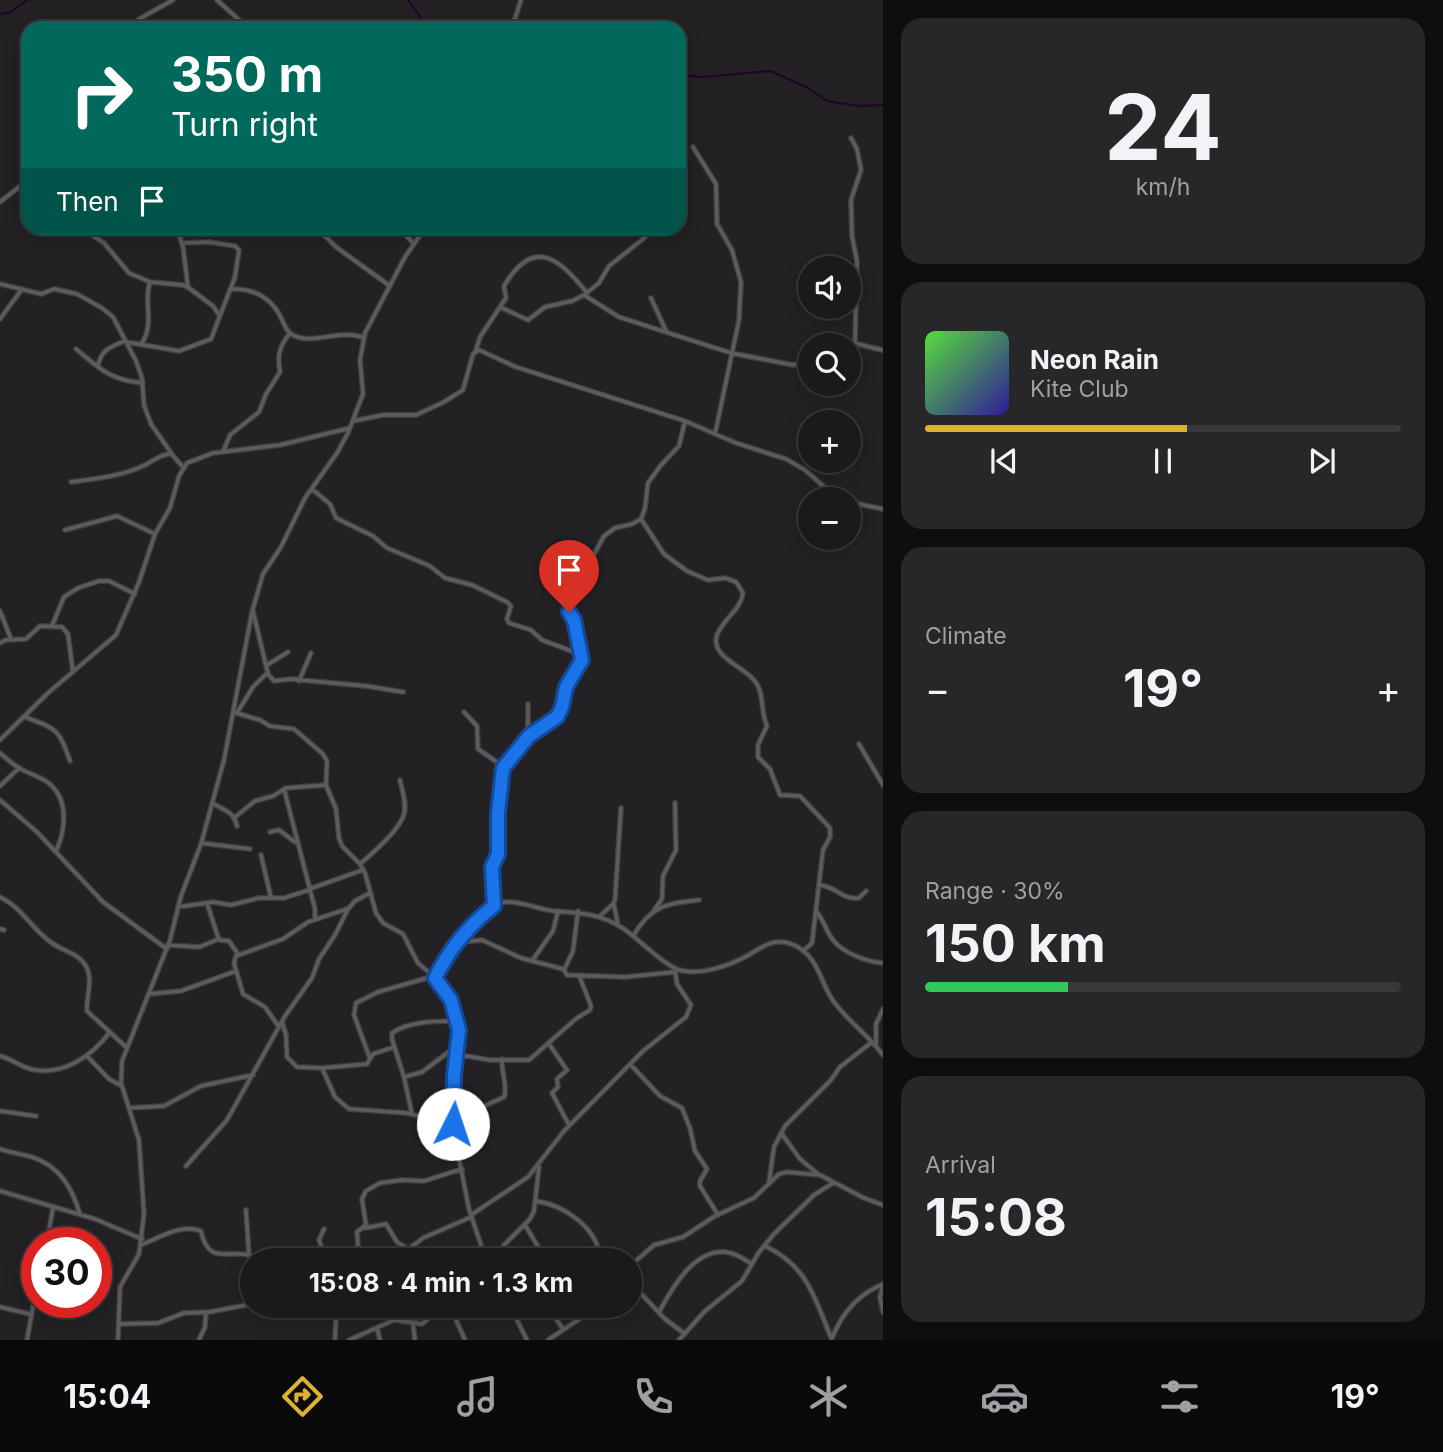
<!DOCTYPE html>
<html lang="en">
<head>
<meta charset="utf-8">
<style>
	body { margin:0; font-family:Inter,sans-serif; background:#272628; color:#f1f3f6; height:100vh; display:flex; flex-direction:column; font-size:26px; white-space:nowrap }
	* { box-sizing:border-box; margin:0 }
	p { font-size:23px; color:#9fa0a3 }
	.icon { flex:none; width:38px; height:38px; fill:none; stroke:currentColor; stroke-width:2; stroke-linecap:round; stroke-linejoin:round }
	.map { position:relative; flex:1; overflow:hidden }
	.drawer { display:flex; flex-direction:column; gap:18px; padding:18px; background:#0e0e0f; width:560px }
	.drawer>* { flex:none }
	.top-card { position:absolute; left:21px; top:21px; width:665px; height:214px; border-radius:21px; box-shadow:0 4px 18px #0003,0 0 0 2px #38383a; background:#00695c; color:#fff; overflow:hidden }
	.buttons { position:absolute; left:798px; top:256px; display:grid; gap:14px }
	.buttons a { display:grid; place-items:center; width:63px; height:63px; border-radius:50%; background:#1a191b; box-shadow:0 4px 18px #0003,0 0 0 2px #38383a; font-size:35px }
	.speed { position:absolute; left:21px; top:1227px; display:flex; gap:14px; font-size:35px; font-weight:700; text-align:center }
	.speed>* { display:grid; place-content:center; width:91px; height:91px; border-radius:50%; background:#1a191b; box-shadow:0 4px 18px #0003,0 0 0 2px #38383a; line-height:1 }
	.speed .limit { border:10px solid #d22; background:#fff; color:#111 }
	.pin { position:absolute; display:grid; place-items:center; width:60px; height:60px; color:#fff; margin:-72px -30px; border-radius:50% 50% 50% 0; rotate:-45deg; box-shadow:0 0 7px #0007 }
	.pin .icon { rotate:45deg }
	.me { position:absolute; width:77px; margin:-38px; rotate:4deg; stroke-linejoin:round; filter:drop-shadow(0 0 5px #0008) }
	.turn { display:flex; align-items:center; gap:24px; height:147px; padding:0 35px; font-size:32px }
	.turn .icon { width:91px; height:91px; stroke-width:2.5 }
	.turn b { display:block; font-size:49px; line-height:60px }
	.then { display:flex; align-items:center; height:66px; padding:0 35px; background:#0003; gap:14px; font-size:26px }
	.big { font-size:52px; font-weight:700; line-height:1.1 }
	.drawer .widget { flex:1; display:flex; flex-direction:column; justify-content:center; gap:10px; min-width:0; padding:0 24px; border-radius:21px; background:#272628 }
	.drawer .dial { align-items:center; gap:0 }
	.dial b { font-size:91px; line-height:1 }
	.song { display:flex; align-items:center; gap:21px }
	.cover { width:84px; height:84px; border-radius:10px; background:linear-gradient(135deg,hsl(110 70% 55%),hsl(250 70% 35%)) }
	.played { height:7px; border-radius:4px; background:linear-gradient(90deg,#dbb233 55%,#38383a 55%) }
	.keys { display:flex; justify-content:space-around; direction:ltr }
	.heat { display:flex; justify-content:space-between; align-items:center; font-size:38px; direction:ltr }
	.charge { height:10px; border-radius:5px; background:linear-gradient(90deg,#34c759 30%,#38383a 0) }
	.trip { position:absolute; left:240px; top:1248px; width:402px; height:70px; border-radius:35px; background:#1a191b; box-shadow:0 4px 18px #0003,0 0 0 2px #38383a; font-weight:700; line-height:70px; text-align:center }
	.tab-bar { display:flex; height:112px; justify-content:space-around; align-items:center; background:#0a0a0b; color:#9fa0a3 }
	.tab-bar .icon { width:49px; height:49px }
	.tab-bar .on { color:#dbb233 }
	.tab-bar b { font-size:32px; color:#f1f3f6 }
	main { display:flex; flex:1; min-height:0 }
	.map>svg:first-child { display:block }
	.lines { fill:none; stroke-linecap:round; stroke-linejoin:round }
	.stream { stroke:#200427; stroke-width:2 }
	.minor-casing { stroke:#3f3e40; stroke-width:6 }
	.minor { stroke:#5e5b5f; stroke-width:3.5 }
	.route-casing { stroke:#114b97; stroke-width:18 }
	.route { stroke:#1a73e8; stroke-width:12 }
</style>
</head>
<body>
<main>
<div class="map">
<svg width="883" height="1340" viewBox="0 0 883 1340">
	<rect width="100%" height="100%" fill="#232124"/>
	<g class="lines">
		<!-- stream -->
		<path class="stream" d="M31,0H33
			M408,0L421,18L437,28
			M0,14L11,12L27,0
			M503,28L509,26L512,28
			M679,75L703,77L771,71L808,88L827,101L858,106L883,105"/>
		<!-- minor casing -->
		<g class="minor-casing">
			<path id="minor" d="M217,0L248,28
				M130,28L139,19L173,0
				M512,28L521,0
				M851,138L857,149L861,170L851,200L852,236L857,261L855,342
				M693,147L716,184L717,224L732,250L741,282L739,320L715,434
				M0,202L28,180
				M81,228L104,243L129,273L150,282L183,285L189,288L213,306L220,316
				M177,228L183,247L188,287
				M317,228L336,247L390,286
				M399,228L413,243
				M406,228L408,236
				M0,284L41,294L54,289L77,294L102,308L113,317L136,361L142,378L144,405L151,424L174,457L183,467
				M231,289C255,288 274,299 283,322C286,328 287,332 293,335C313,346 339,328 364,338
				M584,295L619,317L731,353L793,365L802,363L810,357
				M651,298L666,331
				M500,307L528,320L545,307L572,301L584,295L599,283L609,266L643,239L653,228
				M0,319L22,289
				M126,342L179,351L211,339L235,277L239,250L235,246L209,242L182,243
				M142,343C155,323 143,303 150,282
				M826,345C847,336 862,347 883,350
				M76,349C100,369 110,380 143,383
				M476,350L480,337L506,298L504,286C533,237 559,257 587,293
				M98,366C101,349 111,347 125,341
				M353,421L383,415H416L444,402L463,390L473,354L479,350L516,367L685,421L736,443L786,459L805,470L838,499
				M223,452L230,435L259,412L266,394L280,372C277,355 279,347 290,333
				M71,482C95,479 123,476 145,465C156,459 158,456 171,453
				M312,489L330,504L336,518L373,536L387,548L430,566L445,578L472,585L507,602L511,606L507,619L509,623L531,630L542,640L582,655
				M849,502L883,509
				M641,519L664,554L687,571L708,580L725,578L736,582L743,593C741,610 723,619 717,635C710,656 742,666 753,679C765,691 760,711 767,726L758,745V757L770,769L780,795L800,796L830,828V837L823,850L812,943L803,951
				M65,530L117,516L155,534
				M0,611L11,639
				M253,611L268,674L274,681L290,679L366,686L403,692
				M52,626L64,597L78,588L99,581H109L135,594
				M0,643L6,640L26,639L40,626L62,627L68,634L73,672
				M267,665L288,652
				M299,681L311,653
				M528,704V736
				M233,712L260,720L270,726L294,729L323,754L327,761L326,785L336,809L339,838L342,846L360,864L365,873L376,913L383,923L403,934L418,963L439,981L451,1000L459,1030L454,1075V1133L469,1209L486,1260
				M464,712L477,726L478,749L504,767
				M237,713L253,687L268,672
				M25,717C57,729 59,729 70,761
				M0,740L48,693L116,635L139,582L155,534L170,508L179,476L187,463L213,453L280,445L350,428
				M859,744L883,785
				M0,753C7,759 14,766 23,770C32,775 45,778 52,786C69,803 65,832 56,851
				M0,786L19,768
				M284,789L315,909V919
				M0,800L37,832L103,902L167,949
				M212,803C224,810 234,812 237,826
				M235,817L255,801L273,796L286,788L326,785
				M270,832L279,830L295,842
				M201,843L250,849
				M261,855L271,898
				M360,864C373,853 400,830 404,814C407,803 402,791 400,780
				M819,885C836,886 842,900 859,898L866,891
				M309,889L363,870
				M0,897C23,908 31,929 52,943C64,952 80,953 87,968C93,981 86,997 87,1011L126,1047
				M207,903L218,937L220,940L229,941L238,954
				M614,905L618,925
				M494,906L492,867L498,854V812L501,771L529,736L557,717L562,707L567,687L582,660L574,620L567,608L568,602L604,536L615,528L632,524L641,519L645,508L648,483L661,465L679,446L685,421
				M178,907L213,902L231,905L259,898H284L309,890
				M654,910L662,899L663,876L676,850L675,803
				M578,911L573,951L564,970L567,975L625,977L675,972
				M816,911C824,920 826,931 833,940C843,953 867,962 883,963
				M600,916L613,904L615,900L621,808
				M0,929L4,930
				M633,936C651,906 666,903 699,900
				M461,942L482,940L521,958L563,969
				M168,945L199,947L219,939
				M532,961L553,931L558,911
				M435,978C446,955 479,904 506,902C522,901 537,909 553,911C580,913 600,913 624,929C639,939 668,970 684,971C702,974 725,967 741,959C760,950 772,935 794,945C816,955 819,976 830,996C844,1019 867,1033 883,1055
				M149,994L181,991L236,971
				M282,1022L286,1035L287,1057L297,1067L322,1068L367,1064L373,1054L394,1047
				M279,1027L265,1007L243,994L234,963L236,956L283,939L308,922L347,909
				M549,1044L567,1070L557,1079L558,1087L552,1093L569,1125
				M876,1044V1024L883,1009
				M0,1056C11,1059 20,1066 30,1069C62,1077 92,1056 110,1032
				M87,1056L109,1079L122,1086
				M369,1056L354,1015L356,1003L378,992L434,976
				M456,1058L467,1056L489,1060H529L577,1018L590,1010L591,1006L579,975
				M630,1064L660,1096L682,1108L690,1128L695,1151L707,1169L700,1181V1186L718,1215
				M322,1068L335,1097L349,1109L407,1113L453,1125
				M404,1077L422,1072L450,1051H457
				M129,1108L164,1106L201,1086L253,1075
				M0,1111L36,1116
				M412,1114L404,1077L392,1039V1033C409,1021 437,1021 458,1021
				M454,1114L478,1109L504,1097C508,1088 501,1071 502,1059
				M782,1134L800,1159L818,1174
				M0,1149C11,1153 22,1154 32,1157C60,1166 72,1188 80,1214
				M186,1166L227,1120L285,1016L312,978L319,959L335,935L348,909L355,901L370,893
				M769,1182L774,1147L785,1126L831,1080L840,1067L872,1042
				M0,1191L95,1219L142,1239
				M536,1201C564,1205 599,1228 600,1260
				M246,1210L249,1255
				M471,1215L528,1177L564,1131L643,1051L686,1017L691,1005L677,984L675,970
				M525,1225L546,1260
				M365,1228L386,1224L397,1242L408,1249
				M324,1229L319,1240L326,1260
				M47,1242L53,1208
				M141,1245C159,1238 181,1223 201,1231C209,1271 235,1243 259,1260
				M413,1245L425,1260
				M765,1246C808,1266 815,1299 832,1340
				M351,1260L350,1255L358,1245L357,1232L366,1225L362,1199L366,1191L380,1183L402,1180L424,1181L462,1169
				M395,1260L423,1238L471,1217
				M497,1260L504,1245L530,1219L534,1211L539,1167
				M630,1266L654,1245L683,1237L715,1216L754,1198L779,1174L787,1172L820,1175L864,1198L883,1205
				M630,1282L665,1319L685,1334
				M883,1286L880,1297L883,1312
				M332,1306L336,1318L335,1340
				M450,1306L465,1340
				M510,1306L527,1340
				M547,1306L563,1329
				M0,1307L30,1314
				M512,1310L524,1306
				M659,1312C672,1288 694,1249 726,1252C736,1253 744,1259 752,1264
				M119,1324L158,1323L184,1313L209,1312L252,1304
				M413,1325L415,1340
				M377,1328L380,1340
				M832,1338C842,1313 858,1294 883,1284
				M27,1340L37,1285
				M118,1340L120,1287L139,1254L144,1214L139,1140L121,1083L122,1061L170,940L181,896L201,844L224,760L252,612L263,574L281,547L305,498L337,453L348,433L363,394L360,360L365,333L405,257L425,228
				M199,1340L205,1327L206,1312
				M349,1340L394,1320L422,1324L443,1306
				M548,1340L599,1306
				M679,1340L705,1311L742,1281L759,1252L774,1234L814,1195L833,1183"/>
		</g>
		<!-- minor -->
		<use href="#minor" class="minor"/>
	</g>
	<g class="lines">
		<!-- route casing -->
		<g class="route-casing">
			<path id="route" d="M453,1124L454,1075L459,1030L451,1000L435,978C449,950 469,925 494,906L492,867L498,854V813L503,768L529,736L557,717L562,707L566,687L582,660L574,620L569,612"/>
		</g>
		<!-- route -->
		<use href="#route" class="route"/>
	</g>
</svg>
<div class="buttons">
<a><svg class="icon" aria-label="sound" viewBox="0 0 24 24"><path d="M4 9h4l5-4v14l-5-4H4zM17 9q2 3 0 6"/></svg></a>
<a><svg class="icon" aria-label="search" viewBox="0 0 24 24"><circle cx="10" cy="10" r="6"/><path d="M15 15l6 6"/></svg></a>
<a>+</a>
<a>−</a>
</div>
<div class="speed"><div class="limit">30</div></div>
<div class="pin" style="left:569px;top:612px;background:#d93025"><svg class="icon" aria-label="arrive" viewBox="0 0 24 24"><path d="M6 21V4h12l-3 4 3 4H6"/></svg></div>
<svg class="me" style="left:453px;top:1124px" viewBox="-20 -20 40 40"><circle r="19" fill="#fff"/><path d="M0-13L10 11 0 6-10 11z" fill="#1a73e8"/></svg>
<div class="trip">15:08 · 4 min · 1.3 km</div>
<div class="top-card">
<div class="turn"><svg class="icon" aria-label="right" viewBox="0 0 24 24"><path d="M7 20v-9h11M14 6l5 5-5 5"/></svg><div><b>350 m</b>Turn right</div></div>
<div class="then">Then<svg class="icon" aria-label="arrive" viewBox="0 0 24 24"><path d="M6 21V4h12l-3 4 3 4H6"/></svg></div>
</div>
</div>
<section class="drawer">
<div class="widget dial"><b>24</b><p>km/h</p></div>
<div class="widget">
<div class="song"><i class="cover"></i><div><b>Neon Rain</b><p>Kite Club</p></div></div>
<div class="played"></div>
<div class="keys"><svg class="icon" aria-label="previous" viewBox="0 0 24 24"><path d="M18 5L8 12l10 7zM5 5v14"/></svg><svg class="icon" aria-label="pause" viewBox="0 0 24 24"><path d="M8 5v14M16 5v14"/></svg><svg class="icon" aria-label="next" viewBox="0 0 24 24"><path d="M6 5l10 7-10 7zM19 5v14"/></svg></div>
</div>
<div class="widget"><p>Climate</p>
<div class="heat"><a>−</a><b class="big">19°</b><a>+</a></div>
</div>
<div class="widget"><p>Range · 30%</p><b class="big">150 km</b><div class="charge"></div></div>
<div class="widget"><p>Arrival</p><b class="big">15:08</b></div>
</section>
</main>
<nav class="tab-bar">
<b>15:04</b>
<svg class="icon on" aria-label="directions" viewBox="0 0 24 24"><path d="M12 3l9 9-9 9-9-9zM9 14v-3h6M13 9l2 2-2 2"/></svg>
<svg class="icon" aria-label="music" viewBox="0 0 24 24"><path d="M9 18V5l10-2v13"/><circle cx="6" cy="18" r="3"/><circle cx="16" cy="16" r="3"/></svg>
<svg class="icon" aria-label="phone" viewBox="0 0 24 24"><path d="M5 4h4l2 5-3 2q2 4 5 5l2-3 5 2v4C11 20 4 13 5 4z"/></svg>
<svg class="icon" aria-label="climate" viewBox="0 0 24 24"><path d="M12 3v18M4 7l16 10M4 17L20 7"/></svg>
<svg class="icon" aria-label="car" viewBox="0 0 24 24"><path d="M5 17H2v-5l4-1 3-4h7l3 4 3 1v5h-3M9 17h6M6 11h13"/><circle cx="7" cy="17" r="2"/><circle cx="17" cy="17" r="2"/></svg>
<svg class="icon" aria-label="filters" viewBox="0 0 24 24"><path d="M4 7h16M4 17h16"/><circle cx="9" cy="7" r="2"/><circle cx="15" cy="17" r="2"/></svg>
<b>19°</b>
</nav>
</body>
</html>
